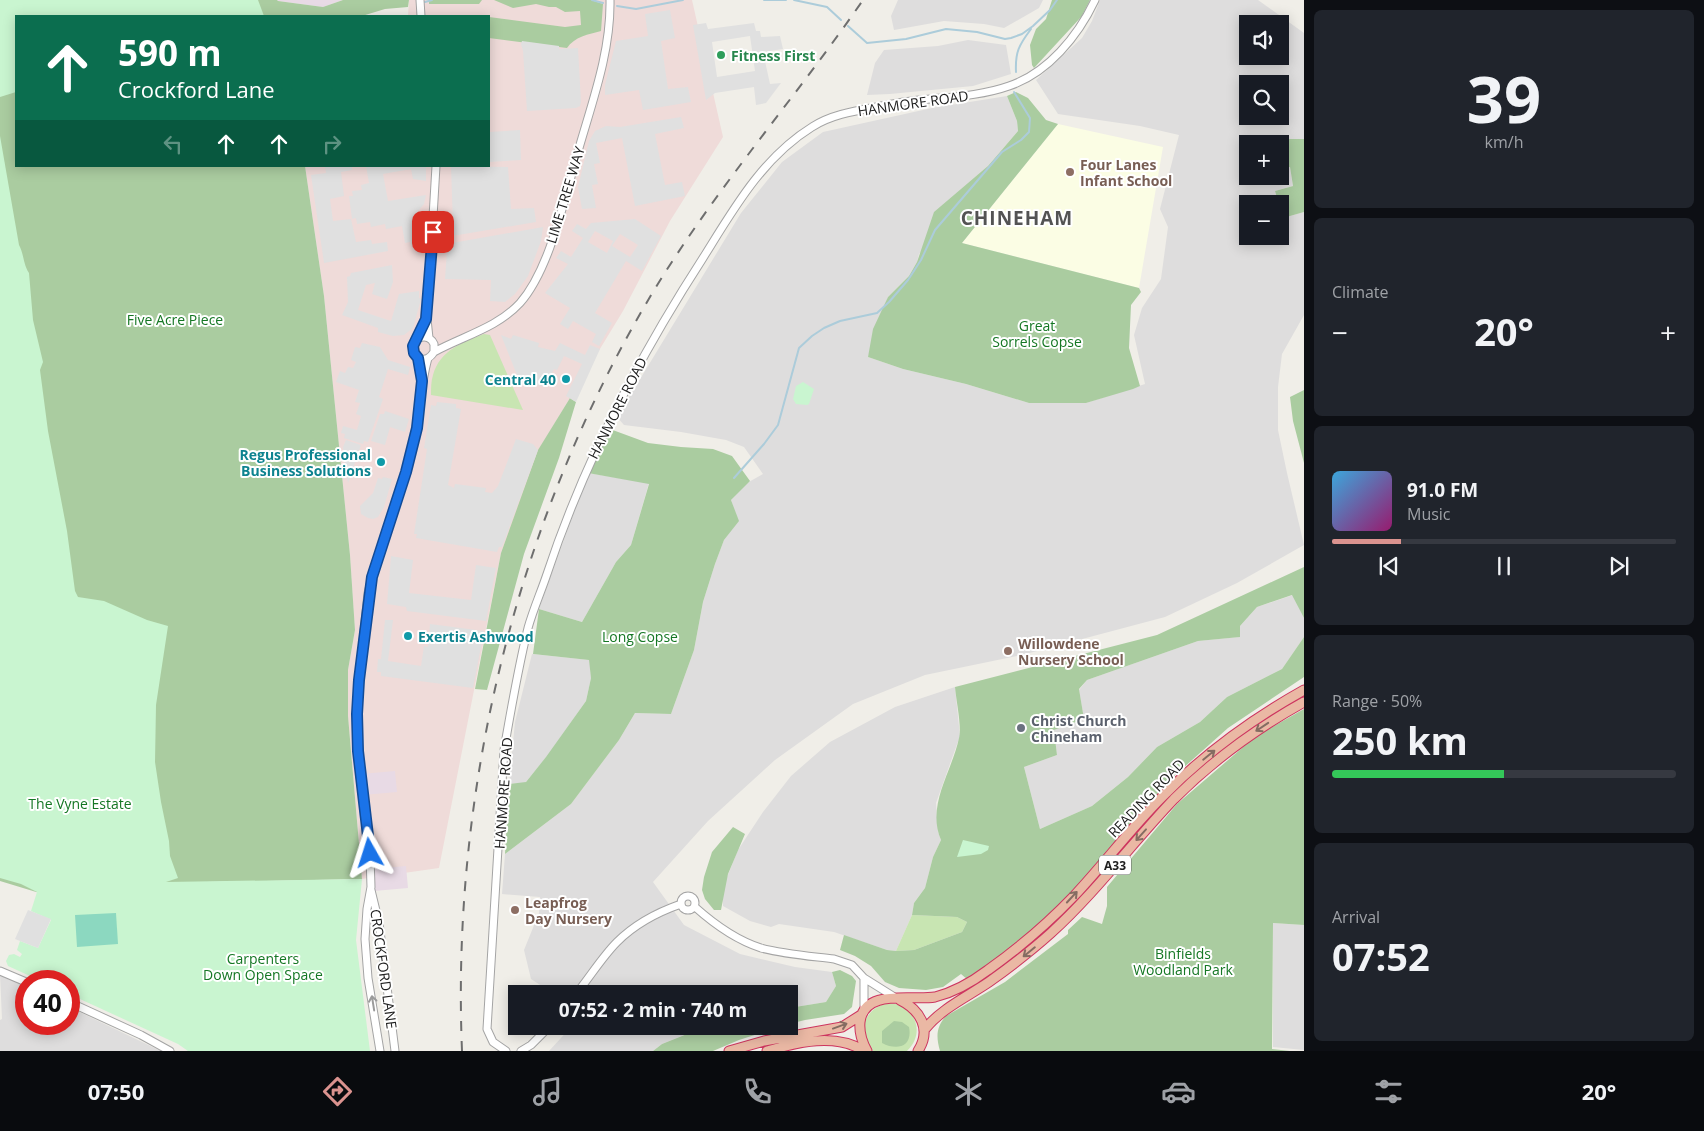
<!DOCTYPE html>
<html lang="en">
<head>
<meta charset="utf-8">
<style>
	body { margin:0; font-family:"Open Sans",sans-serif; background:#20242c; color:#f1f3f6; height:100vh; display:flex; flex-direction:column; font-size:19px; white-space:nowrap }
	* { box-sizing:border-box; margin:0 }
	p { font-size:16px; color:#9ea1a6 }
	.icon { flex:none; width:28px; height:28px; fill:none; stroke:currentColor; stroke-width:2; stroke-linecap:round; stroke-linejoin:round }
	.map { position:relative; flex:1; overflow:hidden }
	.details { display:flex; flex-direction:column; gap:10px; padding:10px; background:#0d0f14; width:400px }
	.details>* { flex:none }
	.hud { position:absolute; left:15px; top:15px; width:475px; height:152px; border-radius:0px; box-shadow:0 2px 12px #0003; background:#0b6e4f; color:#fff; overflow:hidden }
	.tools { position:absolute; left:1239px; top:15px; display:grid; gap:10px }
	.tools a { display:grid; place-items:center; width:50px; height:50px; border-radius:0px; background:#171b24; box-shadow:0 2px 12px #0003; font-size:25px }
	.speed { position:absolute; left:15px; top:970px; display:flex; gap:10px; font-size:25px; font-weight:700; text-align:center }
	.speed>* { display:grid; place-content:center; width:65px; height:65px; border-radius:50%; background:#171b24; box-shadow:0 2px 12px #0003; line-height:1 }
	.speed .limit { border:8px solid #d22; background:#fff; color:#111 }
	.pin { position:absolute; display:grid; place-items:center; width:42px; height:42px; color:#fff; margin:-21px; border-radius:10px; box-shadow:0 2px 8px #0006 }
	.me { position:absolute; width:55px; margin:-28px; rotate:354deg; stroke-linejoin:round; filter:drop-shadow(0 0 4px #0008) }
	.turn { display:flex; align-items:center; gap:18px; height:105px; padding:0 20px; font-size:22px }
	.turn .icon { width:65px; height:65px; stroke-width:2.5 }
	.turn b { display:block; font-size:35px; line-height:42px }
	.lanes { display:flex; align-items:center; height:48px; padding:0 20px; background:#0003; justify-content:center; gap:25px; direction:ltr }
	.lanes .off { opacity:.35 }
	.big { font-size:38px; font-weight:700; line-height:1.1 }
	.details .card { flex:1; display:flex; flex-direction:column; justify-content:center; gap:8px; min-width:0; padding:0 18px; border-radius:8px; background:#20242c }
	.details .dial { align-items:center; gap:0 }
	.dial b { font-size:65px; line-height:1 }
	.song { display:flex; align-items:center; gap:15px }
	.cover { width:60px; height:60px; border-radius:8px; background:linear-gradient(135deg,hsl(200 70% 55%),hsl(320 70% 35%)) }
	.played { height:5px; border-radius:2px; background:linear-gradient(90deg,#db938f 20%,#363941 20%) }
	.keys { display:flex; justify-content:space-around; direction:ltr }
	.heat { display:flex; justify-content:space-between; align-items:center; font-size:28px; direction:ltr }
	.charge { height:8px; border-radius:4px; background:linear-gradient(90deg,#34c759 50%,#363941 0) }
	.trip { position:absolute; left:508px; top:985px; width:290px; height:50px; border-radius:0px; background:#171b24; box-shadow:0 2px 12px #0003; font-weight:700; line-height:50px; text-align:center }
	.menu { display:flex; height:80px; justify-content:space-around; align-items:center; background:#090b0e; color:#9ea1a6 }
	.menu .icon { width:35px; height:35px }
	.menu .active { color:#db938f }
	.menu b { font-size:22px; color:#f1f3f6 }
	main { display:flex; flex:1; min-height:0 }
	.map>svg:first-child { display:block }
	.residential { fill:#dedddd; fill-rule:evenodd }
	.commercial { fill:#efdbd9 }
	.industrial { fill:#e8dae5 }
	.education { fill:#fbfde4 }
	.grass { fill:#c8e5b2 }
	.forest { fill:#aacca0 }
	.park { fill:#c9f5d0 }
	.pitch { fill:#8cd8c0 }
	.parking { fill:#e0e0e0; fill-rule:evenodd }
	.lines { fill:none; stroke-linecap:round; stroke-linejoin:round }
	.stream { stroke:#acccda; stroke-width:2 }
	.tertiary-casing { stroke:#a4a4a4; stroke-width:9 }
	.trunk-casing { stroke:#cd355f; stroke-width:11 }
	.tertiary { stroke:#fff; stroke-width:7 }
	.trunk { stroke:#eab8a4; stroke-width:9 }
	.rail { stroke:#6e6e6e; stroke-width:2; stroke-dasharray:10 10; stroke-linecap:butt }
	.oneway { stroke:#856c62 }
	.oneway2 { stroke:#9b9b9b }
	.route-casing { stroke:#114b97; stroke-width:12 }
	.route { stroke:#1a73e8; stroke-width:9 }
	.leisure-dot { fill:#2e9e5b; stroke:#fff; stroke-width:2 }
	.education-dot { fill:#8d6e63; stroke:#fff; stroke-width:2 }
	.culture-dot { fill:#0f9aa8; stroke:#fff; stroke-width:2 }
	.worship-dot { fill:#6b7280; stroke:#fff; stroke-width:2 }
	.labels { text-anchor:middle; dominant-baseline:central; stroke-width:4; stroke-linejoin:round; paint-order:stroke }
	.shield { fill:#fff; stroke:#636363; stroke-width:1 }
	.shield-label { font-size:12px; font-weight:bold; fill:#202020 }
	.leisure-label { font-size:14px; font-weight:bold; fill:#27864d; stroke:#fff; text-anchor:start }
	.street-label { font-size:14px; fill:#202020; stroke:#fff }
	.education-label { font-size:14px; font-weight:bold; fill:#785e54; stroke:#fff; text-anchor:start }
	.park-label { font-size:14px; fill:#157724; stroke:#fff }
	.culture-label { font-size:14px; font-weight:bold; fill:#0d838f; stroke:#fff; text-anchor:end }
	.worship-label { font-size:14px; font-weight:bold; fill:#5b616d; stroke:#fff; text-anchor:start }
	.district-label { font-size:19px; font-weight:bold; letter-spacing:1px; fill:#535353; stroke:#fff }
</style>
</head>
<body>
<main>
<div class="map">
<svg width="1304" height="1051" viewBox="0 0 1304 1051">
	<rect width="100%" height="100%" fill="#f0eee8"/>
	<!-- residential -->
	<path class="residential" d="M898,0H1043L1039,8L1004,28L984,24L944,21L894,30L891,16Z
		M1100,0H1258L1304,33V139H1289L1279,144H1248V176H1280V169L1290,167L1293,186L1275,191L1279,204H1248V236H1280V207L1283,218L1304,212V315L1282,354L1278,387V430L1287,473L1304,545L1237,583L1165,617L1022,655L925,675L853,704L775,760L708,821L653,882L684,925L740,954L795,967L832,972L836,986L826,1002L789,1008V994H554L531,979L524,950L539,913L540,897L502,894L505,854L571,804L619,740L635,713L671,714L694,650L703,602L715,564L724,540L738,521L731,500L747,483L763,474L744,447L726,440L681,432L624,425L617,417L741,213L782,162L823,132L932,108L1007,96L1017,121L1018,131L988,166L919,254L917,262L909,276L888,297L868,357L903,369L966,384L1029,403H1086L1145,384L1134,335L1142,308L1161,279L1168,227L1160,209L1179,135L1140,126L1058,114L1036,80L1082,38L1092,21ZM1248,24H1280V56H1248ZM1248,84H1280V116H1248Z
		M968,40L1006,45L1011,74L973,86L890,94L867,95L875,63L884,50L938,46Z
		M588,473L649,483L631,545L616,562L582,622L539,609Z
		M1293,595L1304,618V637L1282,669L1227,697L1200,722L1157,747L1128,777L1092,806L1040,829L1024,767L1057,755L1054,730L1084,719L1079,690L1087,680L1198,641L1239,637L1240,626L1257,607Z
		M532,654L590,660L591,678L586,701L548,755L525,783L509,784L515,722Z
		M955,687L960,736L936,803L938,832L941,840L933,857L925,888L914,903L912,915L896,951L887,950L834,932L779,924L771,927L750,921L723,906V887L738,850L763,812L791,776L830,742L895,707Z
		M1273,923L1304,925V1050L1273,1047Z
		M0,974L26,987V1024H69V1007L161,1051H0V1020L2,1019Z
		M572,1026H706L662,1044L653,1051H549Z"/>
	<!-- commercial -->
	<path class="commercial" d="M409,0H692L723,137L670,221L623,311L539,449L501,553L439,868L362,879L348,716V670L355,630L350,555L324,296L305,166H489V16H408Z"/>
	<!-- industrial -->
	<path class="industrial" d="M277,0H343L323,7L278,1Z
		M395,771L397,792L363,795L361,774Z
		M406,866L408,888L374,891L372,869Z"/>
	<!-- education -->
	<path class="education" d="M1058,124L1163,147L1139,288L962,243Z"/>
	<!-- grass -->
	<path class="grass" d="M484,334L490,335L523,410L431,395C431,388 431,381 433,375C440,350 463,342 484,334Z
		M912,915L957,917L967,922L962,932L914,950L896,951Z
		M887,1003C914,1003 927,1032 907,1051H873C855,1034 864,1009 887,1003Z"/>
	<!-- forest -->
	<path class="forest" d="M0,0H277L278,1L323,7L343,0H409L408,7L385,9L362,16H16V166H305L324,296L350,555L355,630L348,670V716L362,879L110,884L46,895L0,881Z
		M429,0H482L479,4H429Z
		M494,0H591L603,4L601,31C589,34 574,37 567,48L489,38V17L565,27L581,25L580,11L565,12L556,7H549L536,4L513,8Z
		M1052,0H1090L1082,16L1034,68L1032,65L1030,45L1036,29L1046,19Z
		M1016,92L1028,98L1046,120L1058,124L962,243L1139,288L1141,292L1131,305L1129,348L1140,386L1133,389L1086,403H1029L966,384L903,369L868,357L873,329L888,297L909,276L917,262L934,212L988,166L1018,131L1017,121L1007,96Z
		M1289,139H1304V212L1283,218L1275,191L1293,186L1290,167L1280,169L1279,144Z
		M1304,390V463L1293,421L1290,397Z
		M570,398L576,402L559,458L524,554L487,690L475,689L501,553L538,450Z
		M610,429L648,443L681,447L713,449L732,456L750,481L731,500L739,521L724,540L715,564L703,602L694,650L671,714L635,713L619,740L571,804L505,854L509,784L526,782L546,757L586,701L591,678L589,660L533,654L539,609L582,622L616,562L631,545L649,484L588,473Z
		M1304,567V618L1292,595L1257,607L1240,626V637L1198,641L1087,680L1079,689L1084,719L1054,730L1057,755L1024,767L1040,829L1092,806L1128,777L1157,747L1200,722L1227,697L1282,669L1304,637V677L1228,728L1173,777L1072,895L1022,939L968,980L961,974L943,987L926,990L899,988L885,982L871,966L855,956L840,950L844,935L887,950L896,951L914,950L962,932L967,922L957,917L912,915L914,903L925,888L933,857L941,840C926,805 952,772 959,738C962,727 956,700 955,687L1157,635Z
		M1304,709V925L1273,923L1272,1049L1290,1051H940C936,1037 936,1027 946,1016L1005,982L1068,934V930L1082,917L1102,924L1107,906V887L1177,804L1256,736Z
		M733,827L745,834L728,874L721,910H714L705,899L702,890L704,877L712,852Z
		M840,970L852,976L856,981L852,1007L844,1014L805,1020L789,1024V1008L826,1002L836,986L832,972Z
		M894,1021L902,1022L909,1027C913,1047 897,1051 882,1043V1031Z
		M707,1026H783L739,1040L713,1051H653L662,1044Z"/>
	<!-- park -->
	<path class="park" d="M0,0H258L264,16H16V92L0,97Z
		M0,136L19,245C24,254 23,264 29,273L33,320L43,362L40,370L48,431L67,531L75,591L78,597L104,601L147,620L168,626L156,705L155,762L161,802L169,841L170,856L178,878L166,882L362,879L356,940L370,1051H188L178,1044L69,994V981H41L8,966L6,961L9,955L14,954L20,957L22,954L17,950L20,941L38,948L51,920L31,911L37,892L21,884L0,878Z
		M803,382L814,389L809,404L807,405L796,404L793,399L796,386Z
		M963,840L989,846L988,850L981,854L957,857Z"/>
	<!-- pitch -->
	<path class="pitch" d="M116,913L118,944L77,947L75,915Z"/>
	<!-- parking -->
	<path class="parking" d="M670,10L675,38L661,41L668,89L688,87L691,102L643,110L639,90L605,95V85L616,41L648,36L645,14Z
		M706,23L708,29L754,23L756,31H760L761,37L780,36L783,49L763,52L770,84L781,83L766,103L756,105L754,87L715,93L706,100L693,25ZM750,36L755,71L717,77L712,42Z
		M522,41L559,46V49L578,48L581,102L580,106L576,108L527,111L523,51L521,44Z
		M681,117L684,128L655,134L665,185L682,182L685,196L635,206L622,138L596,143L600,163L594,164L598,184L592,185L596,208L582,209L578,187L589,141L595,131L606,126L620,127Z
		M520,130L521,160L489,162V132Z
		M325,166H352V170L341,172L344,196L330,199L333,221L351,219L356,242L371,240L372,244L387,242L388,251L324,263L311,175L326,173Z
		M366,166H426V181L413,179L411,169L383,174L388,201L426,195L424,204L414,216V221H419L421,238L415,239V245H411L410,242L405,243L402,226L386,229L385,224L371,227L370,222L357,224L356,218L352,219L349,196H353L352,191L362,190L361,185L369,183Z
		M451,166L508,167L511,209L534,208L536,222L458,235H452L450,231L453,226Z
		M635,219L661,236L642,271L626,261L595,313L612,323L599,346L592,342L596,334L573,321L568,329L560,324L570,308L545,293L568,264L556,258L561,251L571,257L583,238L572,231L577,224L586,229L591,223ZM595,231L613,241L607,253L588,242ZM620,234L638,245L630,257L612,246Z
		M543,227L541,241L528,276L515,294L505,302L490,301L491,280L445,279L447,251L452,243Z
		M392,265L393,282L387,299L372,294L375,283L366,285L358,310L391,321L399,294L419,291V298L421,299L413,328L404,335L393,336L378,332V328L342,315L348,302L347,277L350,276L351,273Z
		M501,335L511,339L513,335L539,343L538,347L555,351L560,343L585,355L590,345L600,349L576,402L566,396L582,364L564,356L557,370L554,369L545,387L519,380Z
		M362,343L380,347L388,360L410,367L408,375L388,369L379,397L383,399L368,442L364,441L363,444L344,438L345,434L341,433L343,426L357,430L361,416L356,414L360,403L355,402L359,390L336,382L340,371L345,373L348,367L353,368L356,362L351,360L355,347L360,348Z
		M437,402L456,404V408L461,409L448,485L454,488L455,484L486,488L485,492L492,493L498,486L516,439L533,444L538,450L502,547H499L497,552L416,538L417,534H414L427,449L424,448L431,405L436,406Z
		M385,411L409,419L405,432L390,427L385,445L371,441L380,414H384Z
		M346,440L361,445L348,483L343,447Z
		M383,477L392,479L384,507L378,517L373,519L368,518L361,514L360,506L373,493L378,478L382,479Z
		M391,556L413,560L409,593L471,600L476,565L496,568L486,621L407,611L406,607L387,604Z
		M385,620H393L388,661L421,666L424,646L428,647L430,624L484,631L473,688L381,676V672H377L378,659H381Z
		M28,910L51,919L38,948L15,939Z"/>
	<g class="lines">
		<!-- stream -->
		<path class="stream" d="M592,0L603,3
			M764,0H786
			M794,0L827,7L841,20
			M425,2L432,0
			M617,6L636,9L683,0
			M848,26L867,43L906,39L946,29L977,32L1005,39L1011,38L1022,34L1033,26L1050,10L1057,0
			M1016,72C1015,52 1019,45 1031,29
			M734,478L764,444L778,425L799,348L812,336L824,328L840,321L877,313L889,302L908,280L921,260L935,230L1002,152L1021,140L1029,132L1030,118L1014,92"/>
		<!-- tertiary casing -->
		<g class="tertiary-casing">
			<path id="tertiary" d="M420,0L421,16
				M418,338C426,336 431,337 434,344V352C430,358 426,361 418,358L413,349C414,342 422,329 426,321
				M429,338L427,319L436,166
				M434,352C463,336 497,328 520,303C550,269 564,200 577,155C591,105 611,53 610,0
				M418,358L422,378
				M371,890L379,923L395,1051
				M681 903a7 7 0 1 1 14 0a7 7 0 1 1-14 0Z
				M695,907C714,924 736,940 761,948C784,954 810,956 834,959L852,965L864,978L896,998
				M0,971L26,982
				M576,994C590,977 602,957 617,942C635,924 658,912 681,904
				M69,1002L141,1035L170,1051
				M864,1012V978
				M380,1051L368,978L365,939L367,909L371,887L370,856L360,776L357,724L359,680L368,593L372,577C383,537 399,497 410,456C419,424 419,391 428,358
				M506,1051L493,1042L487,1029L504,750C511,710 518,668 528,628C533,610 541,592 547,574C584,462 639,357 703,258C733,210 762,158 812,127C830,115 854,111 876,107C888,105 900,102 912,101C944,97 978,97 1009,86C1048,73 1078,36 1095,0
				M521,1051L531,1045L550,1026"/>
		</g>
		<!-- trunk casing -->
		<g class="trunk-casing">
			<path id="trunk" d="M900,1000C920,1010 932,1029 918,1051
				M925,1029C942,1008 967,997 989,982C1010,967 1031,951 1051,933C1096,892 1132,843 1174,799C1212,761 1257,728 1304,702
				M729,1051L764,1041L842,1027L861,1015
				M767,1051C798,1042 836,1033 864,1051
				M867,1051C862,1042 859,1033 860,1022C864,988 911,1001 935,997C955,992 972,982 988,970C1019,948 1048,923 1074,896C1104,864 1131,828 1162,797C1204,754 1252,719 1304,690"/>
		</g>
		<!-- tertiary -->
		<use href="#tertiary" class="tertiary"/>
		<!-- trunk -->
		<use href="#trunk" class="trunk"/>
		<!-- rail -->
		<path class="rail" d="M462,1051C451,786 518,514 656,287C718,186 796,97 863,0"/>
	</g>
	<!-- one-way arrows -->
	<defs><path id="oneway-shaft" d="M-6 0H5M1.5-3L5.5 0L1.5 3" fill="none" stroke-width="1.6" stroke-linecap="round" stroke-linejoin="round" transform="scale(1.25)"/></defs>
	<g class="oneway">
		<use href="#oneway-shaft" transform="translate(1262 727) rotate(146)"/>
		<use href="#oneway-shaft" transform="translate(1209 755) rotate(-39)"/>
		<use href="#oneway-shaft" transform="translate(1141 835) rotate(132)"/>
		<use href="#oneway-shaft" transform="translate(1072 897) rotate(-47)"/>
		<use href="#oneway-shaft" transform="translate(1029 952) rotate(141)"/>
		<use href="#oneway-shaft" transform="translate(840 1026) rotate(-20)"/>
	</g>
	<use class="oneway2" href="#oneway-shaft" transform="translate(373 1003) rotate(-99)"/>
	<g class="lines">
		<!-- route casing -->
		<g class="route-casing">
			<path id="route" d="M370,853L358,751L357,714L359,680L372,577L406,472L417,428L422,381L418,358L414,353L413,346L426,319L433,232"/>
		</g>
		<!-- route -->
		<use href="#route" class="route"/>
	</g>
	<!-- markers -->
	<circle class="leisure-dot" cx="721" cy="55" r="5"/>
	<g class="education-dot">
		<circle cx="1070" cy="172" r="5"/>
		<circle cx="1008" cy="651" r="5"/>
		<circle cx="515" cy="910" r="5"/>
	</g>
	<g class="culture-dot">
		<circle cx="566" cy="379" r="5"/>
		<circle cx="381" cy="462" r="5"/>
		<circle cx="408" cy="636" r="5"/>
	</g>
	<circle class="worship-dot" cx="1021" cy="728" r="5"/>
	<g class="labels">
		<!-- shield labels -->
		<rect class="shield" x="1099" y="855.5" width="32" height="19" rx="4"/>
		<g class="shield-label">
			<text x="1115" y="865">A33</text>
		</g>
		<!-- leisure labels -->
		<g class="leisure-label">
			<text x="731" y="55">Fitness First</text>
		</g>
		<!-- street labels -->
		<g class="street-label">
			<text transform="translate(913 103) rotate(-8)">HANMORE ROAD</text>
			<text transform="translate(565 195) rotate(-73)">LIME TREE WAY</text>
			<text transform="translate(617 408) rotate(-63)">HANMORE ROAD</text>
			<text transform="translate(503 793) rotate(-86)">HANMORE ROAD</text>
			<text transform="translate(1146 798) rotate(-46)">READING ROAD</text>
			<text transform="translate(384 969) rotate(82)">CROCKFORD LANE</text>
		</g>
		<!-- education labels -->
		<g class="education-label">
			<text x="1080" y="164">Four Lanes<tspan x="1080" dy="16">Infant School</tspan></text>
			<text x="1018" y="643">Willowdene<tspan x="1018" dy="16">Nursery School</tspan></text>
			<text x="525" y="902">Leapfrog<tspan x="525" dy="16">Day Nursery</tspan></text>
		</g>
		<!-- park labels -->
		<g class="park-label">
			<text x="175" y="319">Five Acre Piece</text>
			<text x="1037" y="325">Great<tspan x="1037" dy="16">Sorrels Copse</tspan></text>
			<text x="640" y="636">Long Copse</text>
			<text x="80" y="803">The Vyne Estate</text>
			<text x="1183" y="953">Binfields<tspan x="1183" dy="16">Woodland Park</tspan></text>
			<text x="263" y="958">Carpenters<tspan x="263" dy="16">Down Open Space</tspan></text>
		</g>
		<!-- culture labels -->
		<g class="culture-label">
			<text x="556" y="379">Central 40</text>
			<text x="371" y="454">Regus Professional<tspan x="371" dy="16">Business Solutions</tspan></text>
			<text x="418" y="636" text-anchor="start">Exertis Ashwood</text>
		</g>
		<!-- worship labels -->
		<g class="worship-label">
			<text x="1031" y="720">Christ Church<tspan x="1031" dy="16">Chineham</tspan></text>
		</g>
		<!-- district labels -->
		<g class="district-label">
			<text x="1017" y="218">CHINEHAM</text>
		</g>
	</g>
</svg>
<div class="tools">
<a><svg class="icon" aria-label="sound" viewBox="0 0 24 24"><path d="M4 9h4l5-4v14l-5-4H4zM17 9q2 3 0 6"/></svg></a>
<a><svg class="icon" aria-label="search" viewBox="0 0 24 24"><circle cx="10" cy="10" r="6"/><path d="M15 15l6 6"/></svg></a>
<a>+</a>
<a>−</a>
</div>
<div class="speed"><div class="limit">40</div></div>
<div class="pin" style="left:433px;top:232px;background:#d93025"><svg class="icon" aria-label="arrive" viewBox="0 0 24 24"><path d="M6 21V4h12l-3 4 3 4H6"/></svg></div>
<svg class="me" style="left:370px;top:853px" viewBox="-20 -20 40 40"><path d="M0-17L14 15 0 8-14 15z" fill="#1a73e8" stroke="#fff" stroke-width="4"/></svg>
<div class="trip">07:52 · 2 min · 740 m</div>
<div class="hud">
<div class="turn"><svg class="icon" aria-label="ahead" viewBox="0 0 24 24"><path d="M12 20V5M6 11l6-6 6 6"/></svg><div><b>590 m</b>Crockford Lane</div></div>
<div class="lanes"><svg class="icon off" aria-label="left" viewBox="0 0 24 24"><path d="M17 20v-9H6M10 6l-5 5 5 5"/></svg><svg class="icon" aria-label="ahead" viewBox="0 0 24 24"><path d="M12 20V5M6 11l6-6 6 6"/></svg><svg class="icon" aria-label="ahead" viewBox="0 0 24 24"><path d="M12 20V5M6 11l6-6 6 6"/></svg><svg class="icon off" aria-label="right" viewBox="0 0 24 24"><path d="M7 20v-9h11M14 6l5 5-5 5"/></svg></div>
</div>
</div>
<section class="details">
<div class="card dial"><b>39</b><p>km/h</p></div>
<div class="card"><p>Climate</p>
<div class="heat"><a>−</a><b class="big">20°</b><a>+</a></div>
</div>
<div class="card">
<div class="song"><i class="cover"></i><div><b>91.0 FM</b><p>Music</p></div></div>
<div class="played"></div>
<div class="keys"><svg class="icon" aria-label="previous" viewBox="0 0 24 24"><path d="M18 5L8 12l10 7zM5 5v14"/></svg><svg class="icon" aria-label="pause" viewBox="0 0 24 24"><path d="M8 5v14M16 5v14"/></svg><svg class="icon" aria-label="next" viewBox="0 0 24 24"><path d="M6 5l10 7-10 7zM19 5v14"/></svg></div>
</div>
<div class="card"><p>Range · 50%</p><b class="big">250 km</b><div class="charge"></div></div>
<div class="card"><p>Arrival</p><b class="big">07:52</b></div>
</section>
</main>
<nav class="menu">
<b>07:50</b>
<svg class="icon active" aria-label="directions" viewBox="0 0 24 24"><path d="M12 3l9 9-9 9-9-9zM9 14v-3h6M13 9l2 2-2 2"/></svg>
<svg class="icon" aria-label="music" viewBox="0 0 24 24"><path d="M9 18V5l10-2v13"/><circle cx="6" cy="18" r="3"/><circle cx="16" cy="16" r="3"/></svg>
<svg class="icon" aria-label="phone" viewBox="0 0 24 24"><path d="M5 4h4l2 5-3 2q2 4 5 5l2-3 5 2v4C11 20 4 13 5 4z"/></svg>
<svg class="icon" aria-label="climate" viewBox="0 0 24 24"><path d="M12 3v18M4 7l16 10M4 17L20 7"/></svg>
<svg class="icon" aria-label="car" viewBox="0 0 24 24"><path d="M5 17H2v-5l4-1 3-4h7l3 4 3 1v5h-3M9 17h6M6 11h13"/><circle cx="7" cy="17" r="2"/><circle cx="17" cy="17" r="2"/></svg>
<svg class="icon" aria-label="filters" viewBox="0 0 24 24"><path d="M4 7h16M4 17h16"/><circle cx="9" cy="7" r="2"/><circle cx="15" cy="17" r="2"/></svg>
<b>20°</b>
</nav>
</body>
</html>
